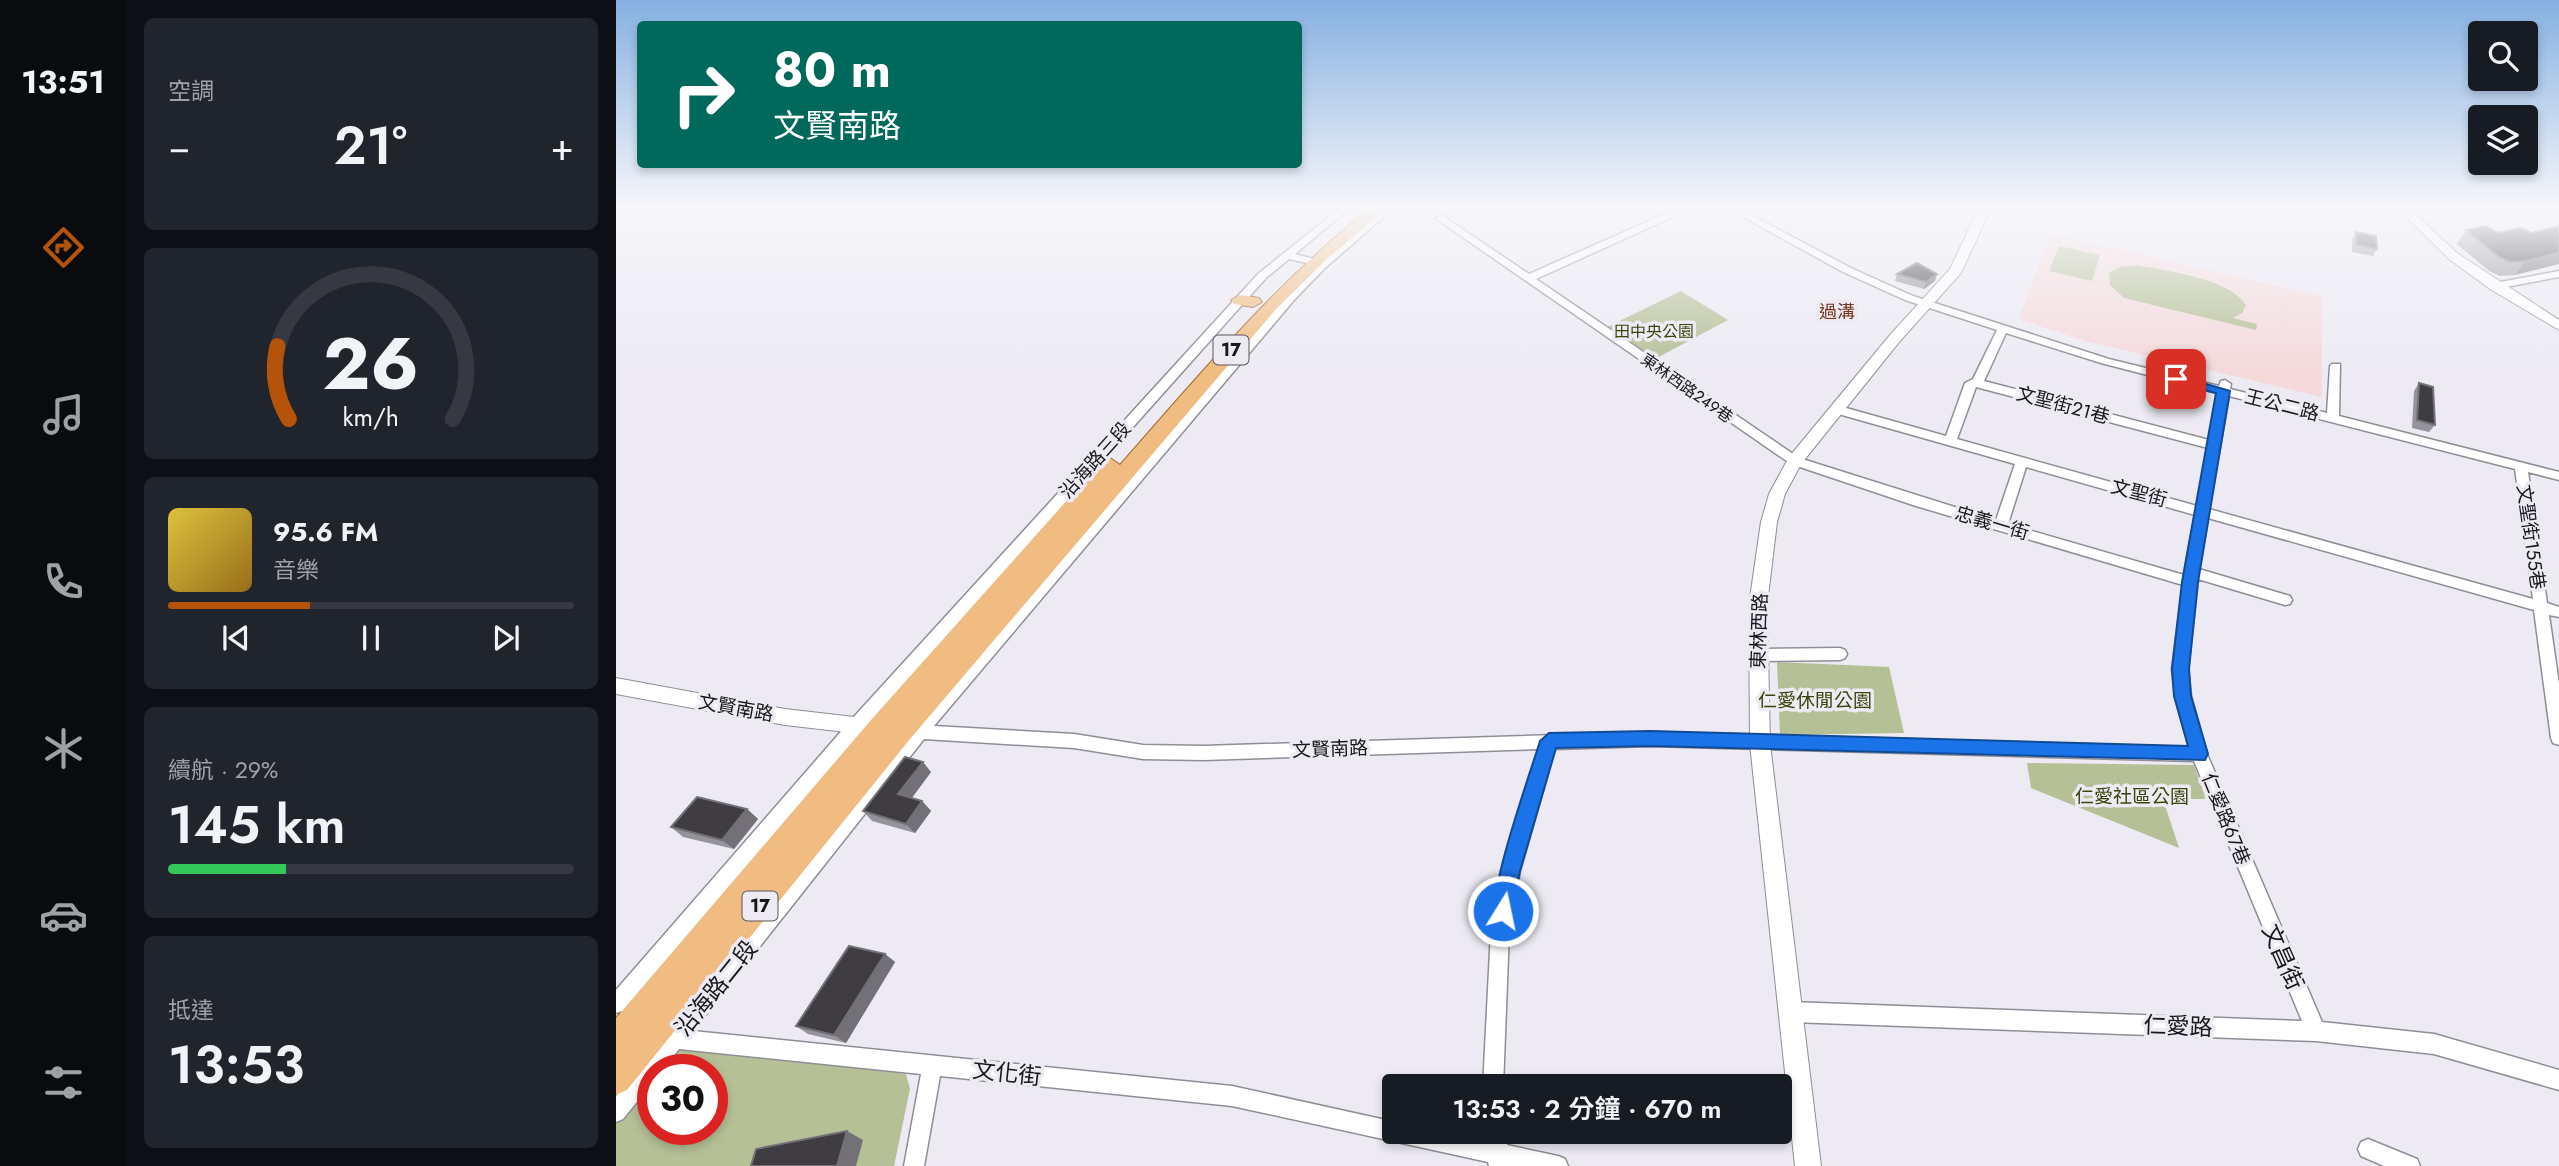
<!DOCTYPE html>
<html lang="zh-TW">
<head>
<meta charset="utf-8">
<style>
	body { margin:0; font-family:Jost,"Noto Sans TC",sans-serif; background:#20242c; color:#f1f3f6; height:100vh; display:flex; flex-direction:column; font-size:26px; white-space:nowrap }
	* { box-sizing:border-box; margin:0 }
	p { font-size:23px; color:#9ea1a6 }
	.icon { flex:none; width:38px; height:38px; fill:none; stroke:currentColor; stroke-width:2; stroke-linecap:round; stroke-linejoin:round }
	.map { position:relative; flex:1; overflow:hidden }
	.side { display:flex; flex-direction:column; gap:18px; padding:18px; background:#0d0f14; width:490px }
	.side>* { flex:none }
	.hud { position:absolute; left:21px; top:21px; width:665px; height:147px; border-radius:7px; box-shadow:0 4px 10px #0003; background:#00695c; color:#fff; overflow:hidden }
	.controls { position:absolute; left:1852px; top:21px; display:grid; gap:14px }
	.controls a { display:grid; place-items:center; width:70px; height:70px; border-radius:7px; background:#171b24; box-shadow:0 4px 10px #0003; font-size:35px }
	.speed { position:absolute; left:21px; top:1054px; display:flex; gap:14px; font-size:35px; font-weight:700; text-align:center }
	.speed>* { display:grid; place-content:center; width:91px; height:91px; border-radius:50%; background:#171b24; box-shadow:0 4px 10px #0003; line-height:1 }
	.speed .limit { border:10px solid #d22; background:#fff; color:#111 }
	.pin { position:absolute; display:grid; place-items:center; width:60px; height:60px; color:#fff; margin:-30px; border-radius:14px; box-shadow:0 4px 10px #0006 }
	.me { position:absolute; width:77px; margin:-38px; rotate:10deg; stroke-linejoin:round; filter:drop-shadow(0 0 5px #0008) }
	.turn { display:flex; align-items:center; gap:24px; height:147px; padding:0 21px; font-size:32px }
	.turn .icon { width:91px; height:91px; stroke-width:2.5 }
	.turn b { display:block; font-size:49px; line-height:60px }
	.big { font-size:52px; font-weight:600; line-height:1.1 }
	.side .widget { flex:1; display:flex; flex-direction:column; justify-content:center; gap:10px; min-width:0; padding:0 24px; border-radius:10px; background:#20242c }
	.side .dial { align-items:center; gap:0 }
	.dial svg { height:182px; overflow:visible; fill:none; stroke:#363941; stroke-width:7; stroke-linecap:round; text-anchor:middle }
	.dial text { fill:#f1f3f6; stroke:none }
	.song { display:flex; align-items:center; gap:21px }
	.cover { width:84px; height:84px; border-radius:10px; background:linear-gradient(135deg,hsl(50 70% 55%),hsl(40 70% 35%)) }
	.played { height:7px; border-radius:4px; background:linear-gradient(90deg,#b45309 35%,#363941 35%) }
	.keys { display:flex; justify-content:space-around; direction:ltr }
	.heat { display:flex; justify-content:space-between; align-items:center; font-size:38px; direction:ltr }
	.charge { height:10px; border-radius:5px; background:linear-gradient(90deg,#34c759 29%,#363941 0) }
	.trip { position:absolute; left:766px; top:1074px; width:410px; height:70px; border-radius:7px; background:#171b24; box-shadow:0 4px 10px #0003; font-weight:600; line-height:70px; text-align:center }
	main { display:flex; flex:1; min-height:0 }
	.tabs { display:flex; flex-direction:column; width:126px; justify-content:space-around; align-items:center; background:#090b0e; color:#9ea1a6 }
	.tabs .icon { width:49px; height:49px }
	.tabs .on { color:#b45309 }
	.tabs b { font-size:32px; color:#f1f3f6 }
	.map>svg:first-child { display:block }
	.education { fill:#f5dadc }
	.green { fill:#b5c096 }
	.lines { fill:none; stroke-linecap:round; stroke-linejoin:round }
	.minor-casing { stroke:#8f8d95; stroke-width:3 }
	.tertiary-casing { stroke:#8f8d95; stroke-width:2 }
	.primary-casing { stroke:#9e6626; stroke-width:2 }
	.minor { fill:#fff; fill-rule:evenodd }
	.tertiary { fill:#fff; fill-rule:evenodd }
	.primary { fill:#f0bc81; fill-rule:evenodd }
	.wall { fill:#96939a }
	.shaded-wall { fill:#737077 }
	.building { fill:#3f3c42; stroke:#737077; stroke-width:2 }
	.route { fill:#1a73e8; stroke:#114b97; stroke-width:2 }
	.labels { text-anchor:middle; dominant-baseline:central; stroke-width:7; stroke-linejoin:round; paint-order:stroke }
	.far-park-label { font-size:16px; fill:#3a4509; stroke:#edeaf3 }
	.far-street-label { font-size:16px; fill:#18171a; stroke:#edeaf3 }
	.far-neighbourhood-label { font-size:18px; fill:#76341d; stroke:#edeaf3 }
	.shield { fill:#edeaf3; stroke:#58565b; stroke-width:2 }
	.shield-label { font-size:18px; font-weight:bold; fill:#18171a }
	.street-label { font-size:19px; fill:#18171a; stroke:#edeaf3 }
	.park-label { font-size:19px; fill:#3a4509; stroke:#edeaf3 }
	.near-street-label { font-size:23px; fill:#18171a; stroke:#edeaf3 }
</style>
</head>
<body>
<main>
<nav class="tabs">
<b>13:51</b>
<svg class="icon on" aria-label="directions" viewBox="0 0 24 24"><path d="M12 3l9 9-9 9-9-9zM9 14v-3h6M13 9l2 2-2 2"/></svg>
<svg class="icon" aria-label="music" viewBox="0 0 24 24"><path d="M9 18V5l10-2v13"/><circle cx="6" cy="18" r="3"/><circle cx="16" cy="16" r="3"/></svg>
<svg class="icon" aria-label="phone" viewBox="0 0 24 24"><path d="M5 4h4l2 5-3 2q2 4 5 5l2-3 5 2v4C11 20 4 13 5 4z"/></svg>
<svg class="icon" aria-label="climate" viewBox="0 0 24 24"><path d="M12 3v18M4 7l16 10M4 17L20 7"/></svg>
<svg class="icon" aria-label="car" viewBox="0 0 24 24"><path d="M5 17H2v-5l4-1 3-4h7l3 4 3 1v5h-3M9 17h6M6 11h13"/><circle cx="7" cy="17" r="2"/><circle cx="17" cy="17" r="2"/></svg>
<svg class="icon" aria-label="filters" viewBox="0 0 24 24"><path d="M4 7h16M4 17h16"/><circle cx="9" cy="7" r="2"/><circle cx="15" cy="17" r="2"/></svg>
</nav>
<section class="side">
<div class="widget"><p>空調</p>
<div class="heat"><a>−</a><b class="big">21°</b><a>+</a></div>
</div>
<div class="widget dial"><svg viewBox="0 0 100 80">
<path d="M14 69A42 42 0 1 1 86 69"/>
<path d="M14 69A42 42 0 0 1 9 37" stroke="#b45309"/>
<text x="50" y="56" font-size="32" font-weight="700">26</text>
<text x="50" y="72" font-size="11">km/h</text>
</svg></div>
<div class="widget">
<div class="song"><i class="cover"></i><div><b>95.6 FM</b><p>音樂</p></div></div>
<div class="played"></div>
<div class="keys"><svg class="icon" aria-label="previous" viewBox="0 0 24 24"><path d="M18 5L8 12l10 7zM5 5v14"/></svg><svg class="icon" aria-label="pause" viewBox="0 0 24 24"><path d="M8 5v14M16 5v14"/></svg><svg class="icon" aria-label="next" viewBox="0 0 24 24"><path d="M6 5l10 7-10 7zM19 5v14"/></svg></div>
</div>
<div class="widget"><p>續航 · 29%</p><b class="big">145 km</b><div class="charge"></div></div>
<div class="widget"><p>抵達</p><b class="big">13:53</b></div>
</section>
<div class="map">
<svg width="1943" height="1166" viewBox="0 0 1943 1166">
	<rect width="100%" height="100%" fill="#edeaf3"/>
	<!-- education -->
	<path class="education" d="M1434,234L1706,296V397L1469,341L1403,319Z"/>
	<!-- green -->
	<path class="green" d="M1443,246L1484,255L1476,281L1433,271Z
		M1521,265C1550,271 1613,278 1630,305L1626,313L1617,318L1641,324L1640,330L1508,298L1494,285L1493,273L1504,267Z
		M1065,291L1112,320L1037,360L991,327Z
		M1161,662L1273,667L1288,733L1164,735Z
		M1411,763L1578,765L1590,799H1547L1563,848L1415,788Z
		M80,1046L290,1074L294,1089L278,1166H0V1120L37,1074V1129H96V1069H41L60,1052Z"/>
	<g class="lines">
		<!-- minor casing -->
		<g class="minor-casing">
			<path id="minor" d="M724,208H734L679,254L705,261L768,208H778L709,268L679,299L318,726L458,734L527,745L588,746L1034,732L1573,747L1559,696L1556,669L1567,585L1300,506L1175,464L819,218L827,216L913,274L1062,208H1073L1072,210L920,279L1183,458L1380,520L1399,464L1219,413L1217,410L1223,406L1330,436L1349,383L1357,379L1381,330L1289,300L1227,272L1111,208H1122L1235,268L1297,296L1493,359L1603,386L1605,381L1609,380L1615,384L1614,389L1711,413L1714,366L1716,364H1724L1723,416L1943,472V480L1912,472L1931,603L1943,607V617L1933,615L1943,684V745L1937,743L1935,738L1918,610L1592,518L1583,569L1674,596L1676,600L1674,604L1669,605L1582,579L1572,669L1575,696L1591,754L1706,1022L1818,1034L1943,1070V1090L1818,1054L1700,1041L1175,1022L1168,1019L1165,1012L1168,1005L1175,1002L1686,1021L1578,761L1034,746L939,749L904,871L893,931L887,1087H867L875,931L886,871L923,749L588,760L527,759L458,748L308,739L77,1031L616,1086L779,1122V1132H830L871,1141L870,1132H890L891,1145L942,1156L949,1159L952,1166H873L872,1162L616,1106L324,1076L308,1166H288L305,1074L63,1049L47,1069H37V1082L7,1119L0,1122V1096L45,1040L47,1031L55,1028L290,738L279,736L277,731L279,726L300,725L671,295L700,265L673,259L650,278L247,730L7,1011L0,1013V990L235,720L642,274ZM1390,333L1485,363L1601,393L1593,440L1368,381ZM1360,387L1592,448L1581,506L1341,439ZM1613,396L1899,469L1917,599L1593,509ZM1410,467L1579,515L1568,575L1392,524Z
				M1943,271V277L1879,289L1874,286L1879,283Z
				M1224,648L1229,650L1231,654L1229,658L1224,660L1142,661L1137,659L1135,655L1137,651L1142,649Z
				M1752,1139L1801,1159L1804,1166H1768L1745,1156L1742,1149L1745,1142Z"/>
		</g>
		<!-- tertiary casing -->
		<g class="tertiary-casing">
			<path id="tertiary" d="M1363,208H1375L1345,273L1284,341L1185,464L1169,494L1161,522L1151,605L1154,744L1205,1166H1179L1134,744L1133,605L1145,522L1153,494L1173,457L1274,335L1334,269Z
				M1781,208H1793L1841,253L1943,320V330L1874,289L1833,259Z
				M0,678L169,709L273,721L280,723L283,729L280,735L273,737L169,725L0,694Z"/>
		</g>
		<!-- primary casing -->
		<g class="primary-casing">
			<path id="primary" d="M754,208H771L711,259L660,309L294,739L11,1090L0,1095V1018L255,720L487,460L494,458L504,465C585,373 658,285 754,208Z
				M624,295L643,298L646,302L637,307L618,304L615,300Z"/>
		</g>
		<!-- minor -->
		<use href="#minor" class="minor"/>
		<!-- tertiary -->
		<use href="#tertiary" class="tertiary"/>
		<!-- primary -->
		<use href="#primary" class="primary"/>
	</g>
	<!-- wall -->
	<path class="wall" d="M1943,226L1899,275L1884,276L1873,271L1841,244L1850,230L1882,233H1916Z
		M1740,232L1761,249L1757,256L1736,252V239Z
		M1281,274L1319,281L1308,289L1279,281Z
		M1803,383L1819,425L1813,432L1796,428L1798,391Z
		M315,772L296,798L306,801L315,811L299,833L256,821L247,811Z
		M131,809L142,819L118,849L67,837L55,827Z
		M269,954L279,962L230,1043L192,1034L180,1026Z"/>
	<!-- shaded-wall -->
	<path class="shaded-wall" d="M1943,253V264L1899,275L1909,261Z
		M1321,274L1319,281L1308,289L1310,282Z
		M307,762L315,772L291,804L282,794Z
		M306,801L315,811L299,833L290,824Z
		M131,809L142,819L118,849L106,840Z
		M269,954L279,962L230,1043L218,1035Z
		M231,1131L247,1140L240,1166H221Z"/>
	<!-- building -->
	<path class="building" d="M1870,226L1882,233L1905,228L1916,233L1943,226V253L1909,261L1894,262L1883,257L1850,230Z
		M1740,232L1760,236L1761,249L1740,245Z
		M1301,263L1321,274L1310,282L1281,274Z
		M1803,383L1817,387L1819,425L1801,420Z
		M289,757L307,762L282,794L306,801L290,824L247,811Z
		M81,797L131,809L106,840L55,827Z
		M233,946L269,954L218,1035L180,1026Z
		M231,1131L221,1166H135L140,1149Z"/>
	<!-- sky -->
	<linearGradient id="sky" x2="0" y2="1"><stop stop-color="#85b0e1"/><stop offset="0.56" stop-color="#f7f6fa"/><stop offset="1" stop-color="#f7f6fa" stop-opacity="0"/></linearGradient>
	<rect width="1943" height="371" fill="url(#sky)"/>
	<!-- route -->
	<path class="route" d="M1560,375L1614,391L1582,582L1573,669L1575,696L1592,754L1589,760L1034,746L940,748L904,871L894,918L887,921L880,918C870,896 915,771 924,741L933,733L1034,731L1572,746L1558,696L1556,669L1566,582L1600,393L1555,382V376Z"/>
	<g class="labels">
		<!-- far-park labels -->
		<g class="far-park-label">
			<text x="1038" y="331">田中央公園</text>
		</g>
		<!-- far-street labels -->
		<g class="far-street-label">
			<text transform="translate(1071 388) rotate(35)">東林西路249巷</text>
		</g>
		<!-- far-neighbourhood labels -->
		<g class="far-neighbourhood-label">
			<text x="1221" y="312">過溝</text>
		</g>
		<!-- shield labels -->
		<g class="shield">
			<rect x="597.5" y="335.5" width="35" height="29" rx="5"/>
			<rect x="126.5" y="891.5" width="35" height="29" rx="5"/>
		</g>
		<g class="shield-label">
			<text x="615" y="350">17</text>
			<text x="144" y="906">17</text>
		</g>
		<!-- street labels -->
		<g class="street-label">
			<text transform="translate(1447 405) rotate(15)">文聖街21巷</text>
			<text transform="translate(1666 405) rotate(14)">王公二路</text>
			<text transform="translate(479 460) rotate(-48)">沿海路三段</text>
			<text transform="translate(1523 493) rotate(15)">文聖街</text>
			<text transform="translate(1376 523) rotate(16)">忠義一街</text>
			<text transform="translate(1915 537) rotate(82)">文聖街155巷</text>
			<text transform="translate(1143 631) rotate(-88)">東林西路</text>
			<text transform="translate(120 708) rotate(10)">文賢南路</text>
			<text transform="translate(714 749) rotate(-2)">文賢南路</text>
			<text transform="translate(1610 819) rotate(68)">仁愛路67巷</text>
		</g>
		<!-- park labels -->
		<g class="park-label">
			<text x="1199" y="700">仁愛休閒公園</text>
			<text x="1516" y="796">仁愛社區公園</text>
		</g>
		<!-- near-street labels -->
		<g class="near-street-label">
			<text transform="translate(1667 957) rotate(66)">文昌街</text>
			<text transform="translate(100 988) rotate(-51)">沿海路二段</text>
			<text transform="translate(1562 1026) rotate(2)">仁愛路</text>
			<text transform="translate(391 1073) rotate(6)">文化街</text>
		</g>
	</g>
</svg>
<div class="controls">
<a><svg class="icon" aria-label="search" viewBox="0 0 24 24"><circle cx="10" cy="10" r="6"/><path d="M15 15l6 6"/></svg></a>
<a><svg class="icon" aria-label="layers" viewBox="0 0 24 24"><path d="M12 4l9 5-9 5-9-5zM3 14l9 5 9-5"/></svg></a>
</div>
<div class="speed"><div class="limit">30</div></div>
<div class="pin" style="left:1560px;top:379px;background:#d93025"><svg class="icon" aria-label="arrive" viewBox="0 0 24 24"><path d="M6 21V4h12l-3 4 3 4H6"/></svg></div>
<svg class="me" style="left:887px;top:911px" viewBox="-20 -20 40 40"><circle r="17" fill="#1a73e8" stroke="#fff" stroke-width="3"/><path d="M0-11L8 9 0 5-8 9z" fill="#fff"/></svg>
<div class="trip">13:53 · 2 分鐘 · 670 m</div>
<div class="hud">
<div class="turn"><svg class="icon" aria-label="right" viewBox="0 0 24 24"><path d="M7 20v-9h11M14 6l5 5-5 5"/></svg><div><b>80 m</b>文賢南路</div></div>
</div>
</div>
</main>
</body>
</html>
